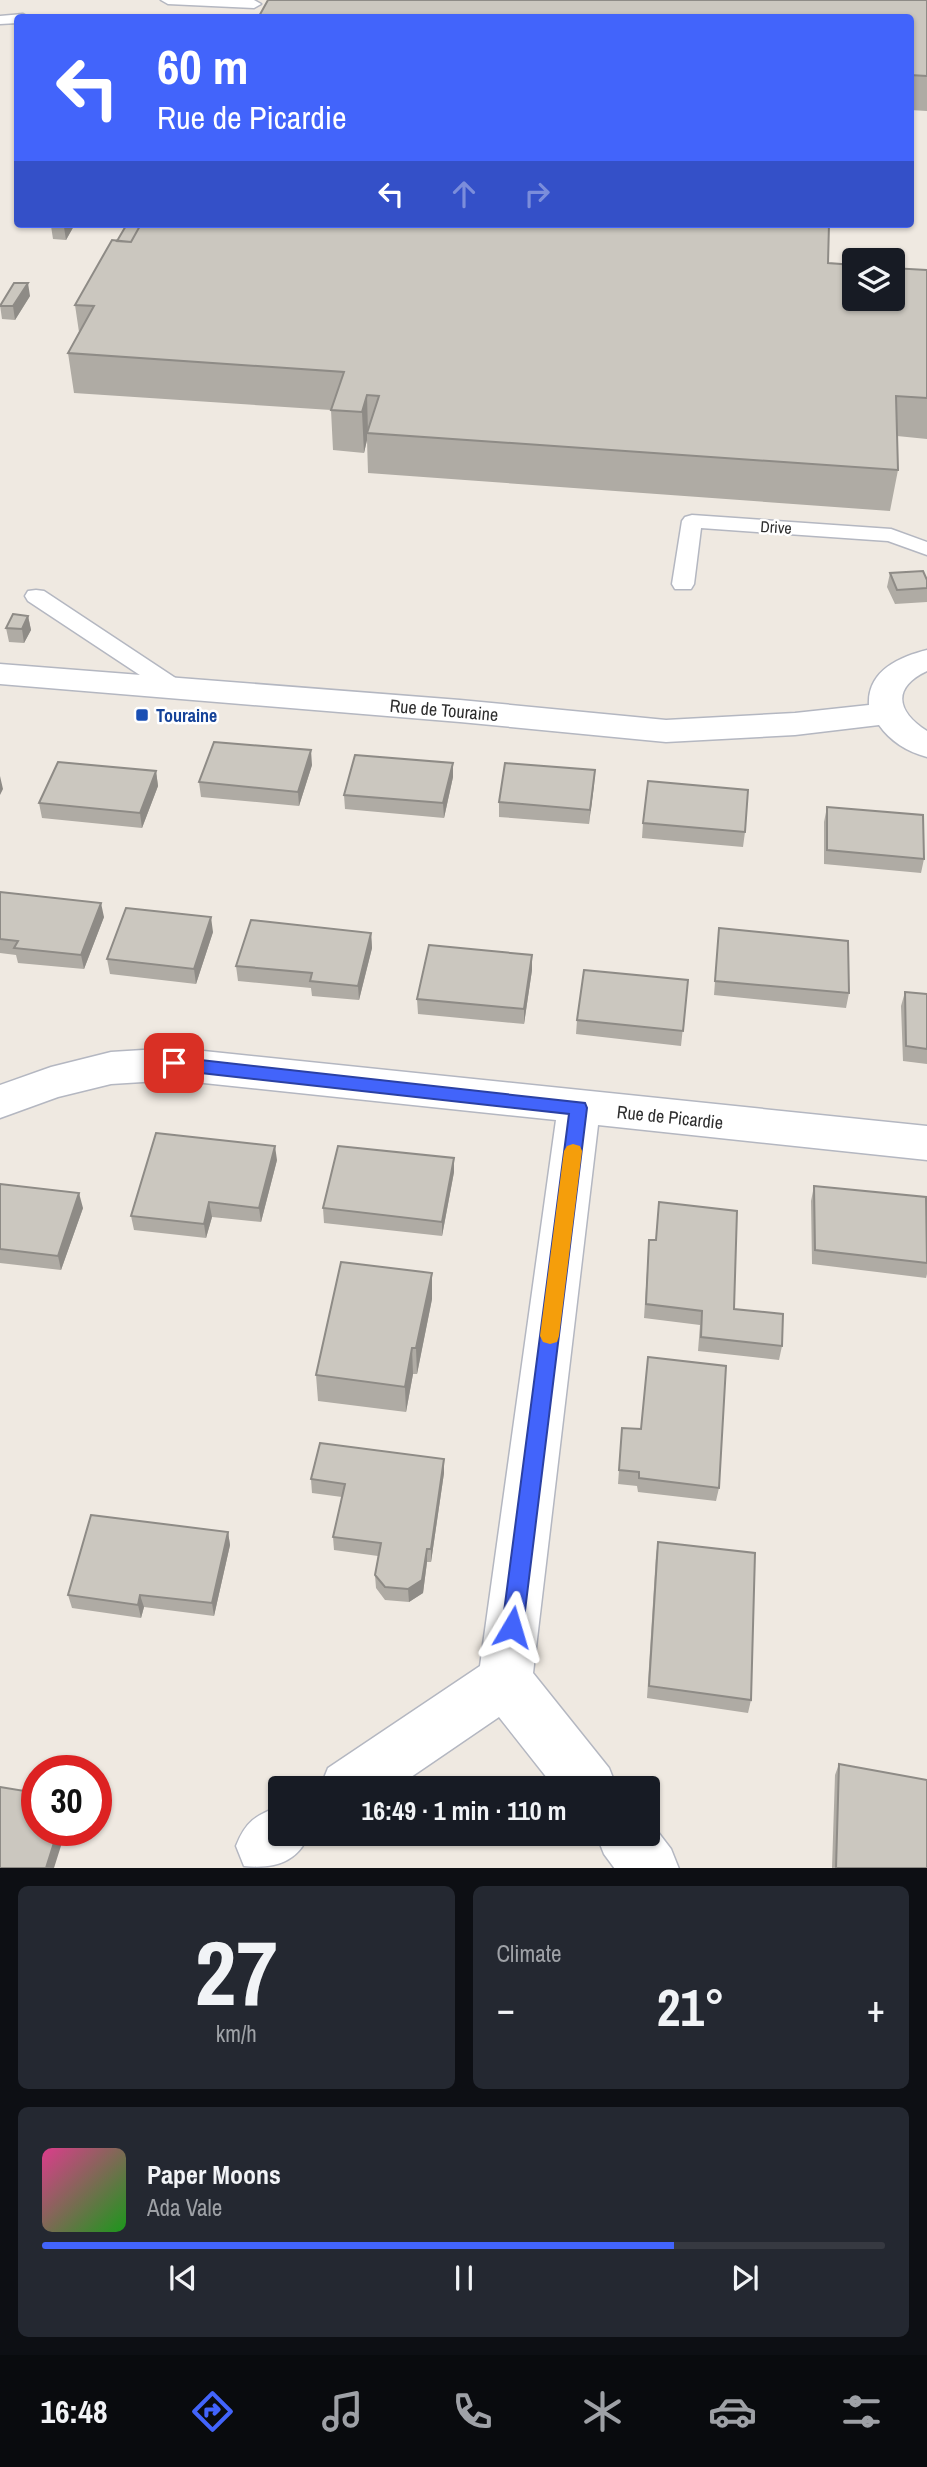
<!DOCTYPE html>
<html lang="en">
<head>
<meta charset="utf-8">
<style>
	body { margin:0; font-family:"Archivo Narrow",sans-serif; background:#242831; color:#f1f3f6; height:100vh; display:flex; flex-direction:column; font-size:26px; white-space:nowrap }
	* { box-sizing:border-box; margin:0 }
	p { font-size:23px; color:#9ea1a6 }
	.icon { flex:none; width:38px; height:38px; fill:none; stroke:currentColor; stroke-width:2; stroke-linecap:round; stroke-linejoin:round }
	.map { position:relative; height:1868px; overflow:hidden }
	.panel { display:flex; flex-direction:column; gap:18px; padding:18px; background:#0d0f14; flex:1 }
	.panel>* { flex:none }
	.hud { position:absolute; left:14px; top:14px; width:900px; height:214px; border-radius:7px; box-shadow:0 2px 5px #0004; background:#4264fb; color:#fff; overflow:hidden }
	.fabs { position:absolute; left:842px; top:248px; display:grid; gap:14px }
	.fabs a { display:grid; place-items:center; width:63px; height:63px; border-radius:7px; background:#171b24; box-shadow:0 2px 5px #0004; font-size:35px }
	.speed { position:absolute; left:21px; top:1755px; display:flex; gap:14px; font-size:35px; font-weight:700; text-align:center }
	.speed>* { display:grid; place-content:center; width:91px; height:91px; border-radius:50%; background:#171b24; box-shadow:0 2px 5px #0004; line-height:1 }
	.speed .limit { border:10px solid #d22; background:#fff; color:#111 }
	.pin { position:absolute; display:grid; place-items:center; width:60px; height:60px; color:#fff; margin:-30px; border-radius:14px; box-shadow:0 4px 10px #0006 }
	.me { position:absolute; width:77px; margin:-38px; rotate:7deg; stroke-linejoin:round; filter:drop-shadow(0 0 5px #0008) }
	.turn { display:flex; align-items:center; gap:24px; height:147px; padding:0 28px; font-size:32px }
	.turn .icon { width:91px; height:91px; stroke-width:2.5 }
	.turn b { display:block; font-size:49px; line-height:60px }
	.lanes { display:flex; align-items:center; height:66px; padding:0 28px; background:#0003; justify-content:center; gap:35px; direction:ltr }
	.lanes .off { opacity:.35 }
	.big { font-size:52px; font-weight:800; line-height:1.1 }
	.panel .tile { flex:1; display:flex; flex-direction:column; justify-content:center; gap:10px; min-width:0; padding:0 24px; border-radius:10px; background:#242831 }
	.panel .dial { align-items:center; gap:0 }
	.dial b { font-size:91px; line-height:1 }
	.song { display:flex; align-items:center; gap:21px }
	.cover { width:84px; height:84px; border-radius:10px; background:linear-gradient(135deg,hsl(330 70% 55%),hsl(120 70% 35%)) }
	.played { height:7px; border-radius:4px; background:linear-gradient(90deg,#4264fb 75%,#363941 75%) }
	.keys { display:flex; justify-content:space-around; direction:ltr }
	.heat { display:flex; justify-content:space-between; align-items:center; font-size:38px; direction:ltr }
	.panel .tiles { flex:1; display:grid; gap:18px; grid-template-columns:1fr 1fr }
	.tile:last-child { grid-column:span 2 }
	.trip { position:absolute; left:268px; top:1776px; width:392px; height:70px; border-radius:7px; background:#171b24; box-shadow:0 2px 5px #0004; font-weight:800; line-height:70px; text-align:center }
	.tabs { display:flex; height:112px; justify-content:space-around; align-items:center; background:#090b0e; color:#9ea1a6 }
	.tabs .icon { width:49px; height:49px }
	.tabs .active { color:#4264fb }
	.tabs b { font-size:32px; color:#f1f3f6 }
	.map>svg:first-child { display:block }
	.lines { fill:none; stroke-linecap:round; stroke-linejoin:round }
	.lane-casing { stroke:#b4b7c1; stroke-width:3 }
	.street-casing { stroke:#b4b7c1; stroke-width:3 }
	.lane { fill:#fff; fill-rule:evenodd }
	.street { fill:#fff; fill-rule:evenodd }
	.wall { fill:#afaba4 }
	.shaded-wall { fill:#8e8b86 }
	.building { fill:#cbc7bf; stroke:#8e8b86; stroke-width:2 }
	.route { fill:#4264fb; stroke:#2b41a3; stroke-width:2 }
	.slow { fill:#f59e0b }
	.transit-dot { fill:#1a4fb4; stroke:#fff; stroke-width:2.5 }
	.labels { text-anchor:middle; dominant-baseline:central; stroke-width:5; stroke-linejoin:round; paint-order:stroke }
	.far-street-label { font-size:16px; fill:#2e2e2e; stroke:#fff }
	.street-label { font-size:18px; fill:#2e2e2e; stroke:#fff }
	.transit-label { font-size:18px; font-weight:bold; fill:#164399; stroke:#fff; text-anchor:start }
</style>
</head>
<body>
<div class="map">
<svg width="927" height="1869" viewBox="0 0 927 1869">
	<rect width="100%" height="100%" fill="#efe9e1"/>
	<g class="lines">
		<!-- lane casing -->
		<g class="lane-casing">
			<path id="lane" d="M161,0H254L261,4L254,8L168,4Z
				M23,14L30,18H18V23L0,24V16Z
				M692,515L891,529L927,542V555L888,541L701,528L694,584L691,589H675L672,584L682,521L685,517Z
				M36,590L44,591L180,681L183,686L180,691H164L28,601L25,596L28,591Z"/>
		</g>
		<!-- street casing -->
		<g class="street-casing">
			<path id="street" d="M927,650V671C891,688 897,712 927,731V757C908,752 890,741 879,725L795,735L666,742L460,722L0,684V664L460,700L666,720L795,713L869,705C867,671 899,657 927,650Z
				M175,1048L927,1126V1160L598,1125L533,1673L609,1768L617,1788H555L499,1717L395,1788H320L328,1768L480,1666L556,1120L175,1080L111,1084L58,1097L0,1118V1085L51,1067L111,1052Z
				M280,1806V1834H309C298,1862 275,1869 244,1866L236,1846C246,1821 255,1816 280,1806Z
				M648,1819L671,1849L679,1869H615L604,1854L596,1834H648Z"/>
		</g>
		<!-- lane -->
		<use href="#lane" class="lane"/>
		<!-- street -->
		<use href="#street" class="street"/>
	</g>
	<!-- wall -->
	<path class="wall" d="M927,0V111L910,110V18Z
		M75,224L66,240L53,239L51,226Z
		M117,241L828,263L927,270V439L897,436L898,470L890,511L368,473L367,440L364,453L333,450L331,410L74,393L68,353L79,332L75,305Z
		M30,296L15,320L2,319L0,305Z
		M890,573L927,580V602L895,604L887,587Z
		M28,616L31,630L24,643L9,642L6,628Z
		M312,765L299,806L201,797L199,782Z
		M595,770L589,824L499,817V802Z
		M156,771L158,786L142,828L42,818L39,803Z
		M453,777L444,818L345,809L344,795Z
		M827,807L924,859L921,873L824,864V822Z
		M643,823L745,832L743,847L642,838Z
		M0,892L104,917L84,969L18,963L16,955L0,953Z
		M719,928L849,993L846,1008L714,995Z
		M213,932L196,984L110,974L107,959Z
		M371,933L372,948L359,1000L312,996L311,988L238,981L236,966Z
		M532,970L524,1024L418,1014L417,999Z
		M688,980L681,1046L576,1034L577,1020Z
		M905,992L927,994V1064L903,1061L901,1006Z
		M277,1160L261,1222L212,1217L206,1238L134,1230L131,1216Z
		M454,1172L442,1236L324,1223L323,1208Z
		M0,1184L83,1208L61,1270L0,1263Z
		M814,1186L927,1209V1274L926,1278L812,1264L811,1201Z
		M649,1240L782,1346L779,1360L698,1351L700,1325L644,1318Z
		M432,1299L417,1374H413L406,1412L318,1401L316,1375Z
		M622,1428L719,1488L716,1501L638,1492L637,1486L618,1484Z
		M444,1473L431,1562H427L423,1593L409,1602L385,1600L376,1588L375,1575L378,1556L334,1550L333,1537L342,1497L312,1493L311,1479Z
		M228,1532L230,1545L214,1616L144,1607L141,1618L72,1608L68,1595Z
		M658,1542L751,1700L748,1713L647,1698L656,1555Z
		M839,1764L927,1868H832L835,1775Z"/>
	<!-- shaded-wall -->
	<path class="shaded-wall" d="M66,224H75L66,240L64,227Z
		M28,283L30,296L15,320L13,306Z
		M367,395L368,433H367V440L364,453L362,412Z
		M28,616L31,630L24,643L22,629Z
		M311,750L312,765L299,806L298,792Z
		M453,763V777L444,818L443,803Z
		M595,770L594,785L589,824L590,810Z
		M156,771L158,786L142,828L140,813Z
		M0,776L3,789L0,795Z
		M101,903L104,917L84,969L81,955Z
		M211,917L213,932L196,984L194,969Z
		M371,933L372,948L359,1000L358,986Z
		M532,955V970L524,1024V1009Z
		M275,1146L277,1160L261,1222L259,1208Z
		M454,1158V1172L442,1236V1222Z
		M79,1193L83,1208L61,1270L58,1256Z
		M209,1202L212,1217L206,1238L204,1224Z
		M432,1273V1299L417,1374L416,1348Z
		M412,1348L413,1374L406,1412L405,1387Z
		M444,1459V1473L431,1562V1549Z
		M228,1532L230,1545L214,1616L212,1603Z
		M427,1549V1562L423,1593L409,1602L408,1589Z
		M140,1595L144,1607L141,1618L138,1605Z
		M58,1830H66L54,1868H46Z"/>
	<!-- building -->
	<path class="building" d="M268,0H927V76L910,75V18H258Z
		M52,224H66L64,227L51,226Z
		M127,224H141L131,242L117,241Z
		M141,224H829L828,263L854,265V299H892V268L927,270V398L896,396L898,470L367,433L379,396L367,395L362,412L331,410L344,372L68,353L94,306L75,305L112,240L131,242Z
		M14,283H28L13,306H0Z
		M923,571L927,580V588L897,590L890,573Z
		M13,614L28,616L22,629L6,628Z
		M214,742L311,750L298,792L199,782Z
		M355,755L453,763L443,803L344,795Z
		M58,762L156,771L140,813L39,803Z
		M505,763L595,770L590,810L499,802Z
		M648,781L748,790L745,832L643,823Z
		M827,807L923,815L924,859L827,850Z
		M0,892L101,903L81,955L14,948L18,941L0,939Z
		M126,908L211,917L194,969L107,959Z
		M251,920L371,933L358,986L310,981L312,973L236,966Z
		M719,928L848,941L849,993L715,981Z
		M429,945L532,955L524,1009L417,999Z
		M584,970L688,980L683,1031L577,1020Z
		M905,992L927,994V1049L906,1046Z
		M156,1133L275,1146L259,1208L209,1202L204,1224L131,1216Z
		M338,1146L454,1158L442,1222L323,1208Z
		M0,1184L79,1193L58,1256L0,1249Z
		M814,1186L926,1197L927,1263L815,1250Z
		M659,1202L737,1211L734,1309L783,1314L782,1346L701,1337L702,1311L646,1304L649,1240H656Z
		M341,1262L432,1273L416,1348H412L405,1387L316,1375Z
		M648,1357L726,1366L719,1488L639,1478V1472L619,1470L622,1428L641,1429Z
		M320,1443L444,1459L431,1549H427L422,1580L408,1589L385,1587L375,1575L381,1543L333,1537L345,1484L311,1479Z
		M91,1515L228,1532L212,1603L140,1595L138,1605L68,1595Z
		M658,1542L755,1553L751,1700L649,1686Z
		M839,1764L927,1780V1868H836Z
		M0,1787L37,1793V1830H58L46,1868H0Z"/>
	<!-- route -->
	<path class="route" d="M174,1057L585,1103L587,1108L523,1627L520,1634L512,1637L505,1634L502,1627L569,1114L174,1070L168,1068L166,1063L168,1059Z"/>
	<!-- slow -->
	<path class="slow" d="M573,1144L580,1146L582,1151L559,1336L557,1342L550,1344L543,1342L540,1336L564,1151L567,1146Z"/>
	<!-- markers -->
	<rect class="transit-dot" x="135" y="708" width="14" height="14" rx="3.5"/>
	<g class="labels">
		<!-- far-street labels -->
		<g class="far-street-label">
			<text transform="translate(776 527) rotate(4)">Drive</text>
		</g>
		<!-- street labels -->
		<g class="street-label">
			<text transform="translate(444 710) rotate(5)">Rue de Touraine</text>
			<text transform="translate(670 1117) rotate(6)">Rue de Picardie</text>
		</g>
		<!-- transit labels -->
		<g class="transit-label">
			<text x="156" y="715">Touraine</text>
		</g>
	</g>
</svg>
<div class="fabs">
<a><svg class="icon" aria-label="layers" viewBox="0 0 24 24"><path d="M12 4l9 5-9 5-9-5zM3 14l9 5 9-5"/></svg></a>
</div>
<div class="speed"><div class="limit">30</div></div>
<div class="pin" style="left:174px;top:1063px;background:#d93025"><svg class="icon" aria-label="arrive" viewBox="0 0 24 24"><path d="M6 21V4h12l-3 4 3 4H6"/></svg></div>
<svg class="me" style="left:512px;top:1627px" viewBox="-20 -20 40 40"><path d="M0-17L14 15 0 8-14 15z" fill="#4264fb" stroke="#fff" stroke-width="4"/></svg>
<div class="trip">16:49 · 1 min · 110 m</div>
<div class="hud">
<div class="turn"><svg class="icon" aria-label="left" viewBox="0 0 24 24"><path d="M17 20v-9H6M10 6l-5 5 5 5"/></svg><div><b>60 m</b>Rue de Picardie</div></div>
<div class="lanes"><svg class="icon" aria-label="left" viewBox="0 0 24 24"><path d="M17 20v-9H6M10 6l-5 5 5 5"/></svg><svg class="icon off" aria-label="ahead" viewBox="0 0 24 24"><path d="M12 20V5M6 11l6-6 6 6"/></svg><svg class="icon off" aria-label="right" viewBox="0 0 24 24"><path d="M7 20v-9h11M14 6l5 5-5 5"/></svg></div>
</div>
</div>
<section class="panel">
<div class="tiles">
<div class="tile dial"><b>27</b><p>km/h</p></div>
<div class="tile"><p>Climate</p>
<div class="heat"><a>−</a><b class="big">21°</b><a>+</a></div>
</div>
<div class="tile">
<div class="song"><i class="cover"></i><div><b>Paper Moons</b><p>Ada Vale</p></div></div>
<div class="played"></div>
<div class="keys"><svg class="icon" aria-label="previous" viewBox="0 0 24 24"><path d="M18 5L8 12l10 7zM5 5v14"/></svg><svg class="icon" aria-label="pause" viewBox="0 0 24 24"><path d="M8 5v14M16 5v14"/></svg><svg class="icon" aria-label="next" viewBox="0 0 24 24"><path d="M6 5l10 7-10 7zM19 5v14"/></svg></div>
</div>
</div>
</section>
<nav class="tabs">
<b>16:48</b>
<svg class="icon active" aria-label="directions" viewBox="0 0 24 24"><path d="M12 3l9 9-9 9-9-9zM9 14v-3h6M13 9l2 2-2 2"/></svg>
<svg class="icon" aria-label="music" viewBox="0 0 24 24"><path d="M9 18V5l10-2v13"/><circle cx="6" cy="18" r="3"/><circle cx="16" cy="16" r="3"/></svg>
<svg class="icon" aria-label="phone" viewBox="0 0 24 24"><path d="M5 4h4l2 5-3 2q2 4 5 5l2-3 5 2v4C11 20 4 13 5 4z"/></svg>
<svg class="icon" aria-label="climate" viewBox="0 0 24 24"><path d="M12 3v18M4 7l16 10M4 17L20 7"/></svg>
<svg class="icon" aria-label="car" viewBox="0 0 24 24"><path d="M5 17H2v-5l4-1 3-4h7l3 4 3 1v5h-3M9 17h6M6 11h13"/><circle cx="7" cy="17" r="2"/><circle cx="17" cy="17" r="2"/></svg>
<svg class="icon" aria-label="filters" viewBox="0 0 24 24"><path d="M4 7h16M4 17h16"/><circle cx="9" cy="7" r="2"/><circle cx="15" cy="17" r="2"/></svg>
</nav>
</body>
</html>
